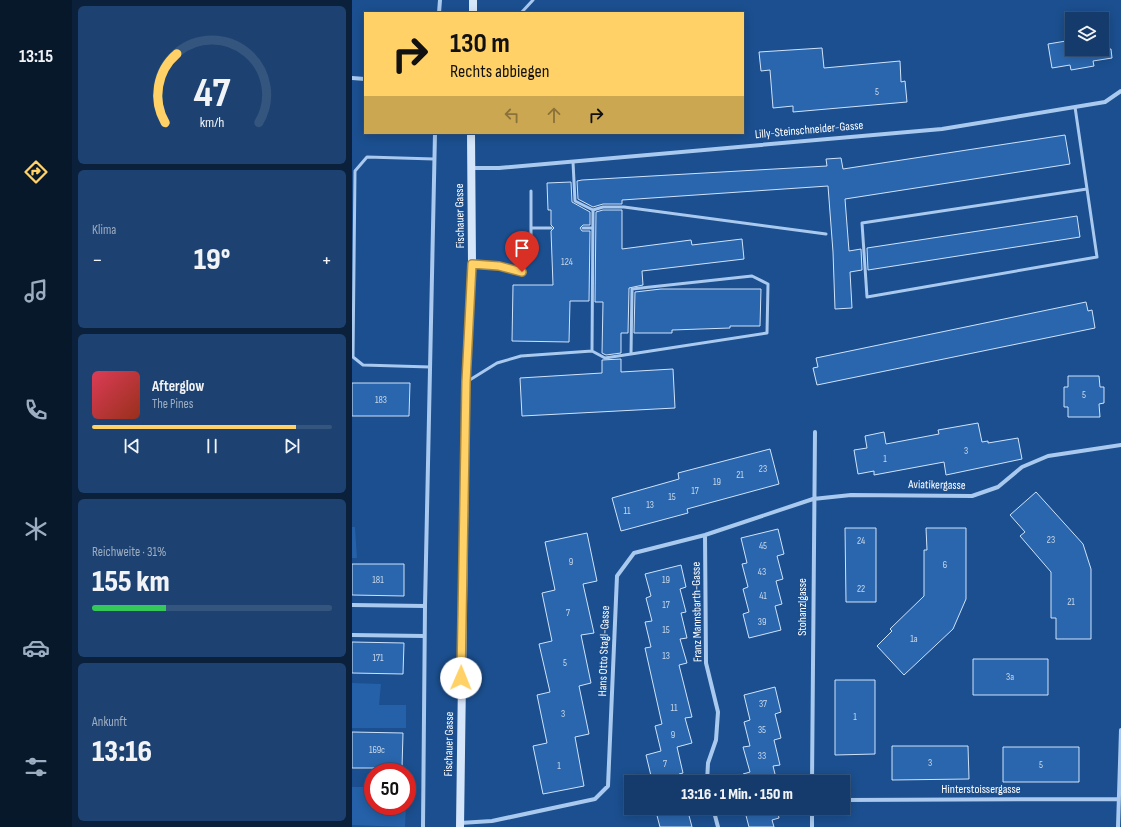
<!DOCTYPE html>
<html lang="de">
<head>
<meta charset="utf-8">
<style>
	body { margin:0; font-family:"Sofia Sans Condensed",sans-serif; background:#1d4271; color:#f1f3f6; height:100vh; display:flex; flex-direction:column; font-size:15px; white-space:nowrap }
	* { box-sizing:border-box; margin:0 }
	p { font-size:13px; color:#9dadc1 }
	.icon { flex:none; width:22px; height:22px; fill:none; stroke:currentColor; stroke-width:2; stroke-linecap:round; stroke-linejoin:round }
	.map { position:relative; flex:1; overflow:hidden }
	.drawer { display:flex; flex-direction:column; gap:6px; padding:6px; background:#0b203b; width:280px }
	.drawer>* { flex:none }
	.hud { position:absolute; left:12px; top:12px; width:380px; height:122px; border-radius:0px; box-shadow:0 2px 10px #0003,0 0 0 1px #33557e; background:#ffd166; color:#111; overflow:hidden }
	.controls { position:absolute; left:713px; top:12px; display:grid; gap:8px }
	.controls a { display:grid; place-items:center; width:44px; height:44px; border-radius:0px; background:#143b6b; box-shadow:0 2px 10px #0003,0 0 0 1px #33557e; font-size:20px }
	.speed { position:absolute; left:12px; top:763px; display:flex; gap:8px; font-size:20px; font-weight:700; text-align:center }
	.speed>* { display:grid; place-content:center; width:52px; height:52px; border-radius:50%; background:#143b6b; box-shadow:0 2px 10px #0003,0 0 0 1px #33557e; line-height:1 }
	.speed .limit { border:6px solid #d22; background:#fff; color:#111 }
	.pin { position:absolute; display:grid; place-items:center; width:34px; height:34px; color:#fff; margin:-41px -17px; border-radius:50% 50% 50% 0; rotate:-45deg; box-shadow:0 0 4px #0007 }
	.pin .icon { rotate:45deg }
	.me { position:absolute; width:44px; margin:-22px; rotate:1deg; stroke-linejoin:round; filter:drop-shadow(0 0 3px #0008) }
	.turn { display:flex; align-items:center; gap:14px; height:84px; padding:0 20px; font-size:18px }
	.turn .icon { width:52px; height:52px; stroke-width:2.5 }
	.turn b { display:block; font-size:28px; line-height:34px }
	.lanes { display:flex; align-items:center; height:38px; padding:0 20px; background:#0003; justify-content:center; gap:20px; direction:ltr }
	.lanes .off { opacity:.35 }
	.big { font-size:30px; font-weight:800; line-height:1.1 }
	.drawer .tile { flex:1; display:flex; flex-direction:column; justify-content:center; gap:6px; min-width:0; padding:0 14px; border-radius:6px; background:#1d4271 }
	.drawer .dial { align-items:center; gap:0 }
	.dial svg { height:104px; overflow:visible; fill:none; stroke:#33557e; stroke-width:7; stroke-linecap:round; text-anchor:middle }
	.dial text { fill:#f1f3f6; stroke:none }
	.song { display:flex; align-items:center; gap:12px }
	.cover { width:48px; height:48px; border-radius:6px; background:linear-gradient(135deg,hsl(350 70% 55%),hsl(10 70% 35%)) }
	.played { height:4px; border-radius:2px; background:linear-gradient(90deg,#ffd166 85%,#33557e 85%) }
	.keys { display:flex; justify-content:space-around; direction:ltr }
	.heat { display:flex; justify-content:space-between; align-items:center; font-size:22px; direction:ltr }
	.charge { height:6px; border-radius:3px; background:linear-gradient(90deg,#34c759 31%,#33557e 0) }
	.trip { position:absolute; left:272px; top:775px; width:226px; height:40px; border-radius:0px; background:#143b6b; box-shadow:0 2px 10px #0003,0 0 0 1px #33557e; font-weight:800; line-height:40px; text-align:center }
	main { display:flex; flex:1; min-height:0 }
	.dock { display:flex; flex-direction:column; width:72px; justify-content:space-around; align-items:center; background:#08182b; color:#9dadc1 }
	.dock .icon { width:28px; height:28px }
	.dock .selected { color:#ffd166 }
	.dock b { font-size:18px; color:#f1f3f6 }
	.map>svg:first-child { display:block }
	.green { fill:#2461a8 }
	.building { fill:#2a66ad; stroke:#cfe3fa }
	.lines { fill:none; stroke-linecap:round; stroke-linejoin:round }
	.lane { stroke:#a9c9ee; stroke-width:3 }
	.street { stroke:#a9c9ee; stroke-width:4 }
	.secondary { stroke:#d6e6fa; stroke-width:8 }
	.route-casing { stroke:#a68842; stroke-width:10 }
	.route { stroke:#ffd166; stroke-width:7 }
	.labels { text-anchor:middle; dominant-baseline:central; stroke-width:4; stroke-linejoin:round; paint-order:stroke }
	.number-label { font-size:10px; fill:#cad9ea }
	.street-label { font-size:12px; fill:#fff; stroke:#1b4f8f }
</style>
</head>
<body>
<main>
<nav class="dock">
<b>13:15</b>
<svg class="icon selected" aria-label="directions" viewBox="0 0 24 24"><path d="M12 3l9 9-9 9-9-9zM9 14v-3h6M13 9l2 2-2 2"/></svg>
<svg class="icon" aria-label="music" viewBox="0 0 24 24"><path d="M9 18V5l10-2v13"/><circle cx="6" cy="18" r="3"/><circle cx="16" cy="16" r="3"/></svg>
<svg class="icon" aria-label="phone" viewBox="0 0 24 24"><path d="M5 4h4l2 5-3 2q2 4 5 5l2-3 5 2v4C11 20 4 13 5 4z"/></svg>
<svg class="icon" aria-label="climate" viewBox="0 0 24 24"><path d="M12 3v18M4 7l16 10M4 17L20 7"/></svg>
<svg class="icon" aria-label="car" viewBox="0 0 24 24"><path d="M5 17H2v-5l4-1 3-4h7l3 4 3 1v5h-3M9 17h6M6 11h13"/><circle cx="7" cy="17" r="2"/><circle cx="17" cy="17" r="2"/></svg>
<svg class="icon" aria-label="filters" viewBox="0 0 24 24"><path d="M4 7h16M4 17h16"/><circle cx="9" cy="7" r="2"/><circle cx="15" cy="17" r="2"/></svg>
</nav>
<section class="drawer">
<div class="tile dial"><svg viewBox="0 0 100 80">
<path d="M14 69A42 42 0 1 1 86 69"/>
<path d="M14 69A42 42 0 0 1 23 16" stroke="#ffd166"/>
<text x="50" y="56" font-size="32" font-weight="700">47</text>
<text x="50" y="72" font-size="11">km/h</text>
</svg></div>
<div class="tile"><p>Klima</p>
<div class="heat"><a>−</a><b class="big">19°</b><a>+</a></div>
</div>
<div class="tile">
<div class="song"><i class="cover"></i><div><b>Afterglow</b><p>The Pines</p></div></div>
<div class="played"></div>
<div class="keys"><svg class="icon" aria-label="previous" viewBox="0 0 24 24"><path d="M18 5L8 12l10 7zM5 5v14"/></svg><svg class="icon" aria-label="pause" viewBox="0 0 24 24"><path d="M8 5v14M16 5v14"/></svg><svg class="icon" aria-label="next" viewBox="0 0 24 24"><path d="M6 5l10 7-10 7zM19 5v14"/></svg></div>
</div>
<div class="tile"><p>Reichweite · 31%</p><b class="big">155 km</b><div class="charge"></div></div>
<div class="tile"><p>Ankunft</p><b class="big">13:16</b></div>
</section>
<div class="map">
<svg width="769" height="827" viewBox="0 0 769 827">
	<rect width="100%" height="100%" fill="#1b4f8f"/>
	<!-- green -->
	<path class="green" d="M0,527H3L5,558H0Z
		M0,683L29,684L27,705H54V728H0Z
		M0,787H21V806H54L53,827L0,825Z"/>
	<!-- building -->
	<path class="building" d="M720,40V49H759L760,58L741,61L742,66L719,70L718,65L700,68L696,44Z
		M470,48L472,68L548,61L549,82L553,81L555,102L441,112V106L421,108L418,70L409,71L407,52Z
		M713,135L718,164L493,199L497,251L509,249L510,270L498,272L500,308L483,309L481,252L476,186L270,200V204H251L241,207L226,199L225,181L230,180L475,166L474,159L489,158L491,169Z
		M219,182L220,202L238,212V225H231L228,228L230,231H238L237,301H218L217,342L160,341L161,285H201L199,231L202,228L199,225V210H196L195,183Z
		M251,210H270V249L339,240L340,245L390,239L392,259L290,271L291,285L277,288L276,333H269V353L254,355L250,353L251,302H243L244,212Z
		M725,216L728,237L516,270L515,248Z
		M309,289H409L408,326H378V328L320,330V333H282L283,292Z
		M734,302L736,311L740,310L743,328L465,385L461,368L466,367L464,358Z
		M269,359V372L321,369L323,408L170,416L168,378L250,373V360Z
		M716,376H747L748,387H752V403L747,404L748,417H716V407H712V387H716Z
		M0,383H58L57,416H0Z
		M626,423L630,442L636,441V443L666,438L670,459L594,475L592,462L522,475V471L506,474L502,450L515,448L513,436L532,432L534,444L587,434L586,430Z
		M418,449L427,484L335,509L336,513L269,531L260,498L327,479L326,473Z
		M684,492L731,544L739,569V639H704V618H699V572L668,536L673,532L658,515Z
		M493,528H524V602H494Z
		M574,528H614V599L601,629L552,675L525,646L540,631L538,629L572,596V550H575Z
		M426,529L432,554L425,556L431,579L424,581L430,604L423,606L429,630L397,638L391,614L397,612L391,589L396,587L390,564L395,563L389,538Z
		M235,533L245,581L231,584L242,633L229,635L239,683L227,686L237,734L223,737L232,786L191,794L181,746L195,743L185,695L198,692L187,644L200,641L190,593L203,590L193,542Z
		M0,564H52V596L0,595Z
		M329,565L334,587L328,589L334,612L329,613L335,638L328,639L335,663L327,665L340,717L333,718L340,743L325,747L331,773L327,774L329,782H297L300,780L294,755L309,751L303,726L310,724L293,648L299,647L293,622L300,621L294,598L299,596L293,574Z
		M0,642L52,643L51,674L0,673Z
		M621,659H696V695H621Z
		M483,680H523V754L483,755Z
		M423,687L429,712L423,714L429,738L422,740L428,765L421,766L425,782H393L391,774L398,772L391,747L398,746L392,722L398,720L392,695Z
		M0,732L51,733L50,768H0Z
		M540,746H616L617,779L540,780Z
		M651,747H727V782H651Z
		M303,808H335L340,827H308Z
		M392,808H425L427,818L420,820L422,827H397Z"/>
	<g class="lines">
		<!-- lane -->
		<path class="lane" d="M169,13L181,0
			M723,107L745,257L515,297L510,223L735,189
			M241,210L251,207H272L474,234
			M179,228H199
			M231,228H241
			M120,264L147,266L170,272L179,242V191
			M240,351L253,358L279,354L280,289L400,276L416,284L415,333L279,354
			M78,367L11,365L1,357L3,171L15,157L82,159
			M116,381L145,363L169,356L240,351L241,210L223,201L221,162"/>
		<!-- street -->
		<path class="street" d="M87,13L88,0
			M0,78L13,79
			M119,168H147L590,129L753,102L769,91
			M353,535L354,663L366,712L364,740L356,763L355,782
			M0,605L73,606
			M0,635L72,636
			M460,782L463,432
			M491,800L767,799
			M361,808L366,827
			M108,823L140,821L243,799L256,786L265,576L282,553L353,535L461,499L499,495L620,496L646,487L670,467L696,456L769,445
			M71,827L73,606L83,133
			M460,827V808
			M766,827L769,730"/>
		<!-- secondary -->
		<path class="secondary" d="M121,13V0
			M108,827L114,382L120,264L119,133"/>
	</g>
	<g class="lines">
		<!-- route casing -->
		<g class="route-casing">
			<path id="route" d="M109,678L114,382L120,264L147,266L170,272"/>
		</g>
		<!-- route -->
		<use href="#route" class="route"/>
	</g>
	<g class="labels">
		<!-- number labels -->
		<g class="number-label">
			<text x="525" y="92">5</text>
			<text x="215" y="262">124</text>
			<text x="732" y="395">5</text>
			<text x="29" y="400">183</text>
			<text x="614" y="451">3</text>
			<text x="533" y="459">1</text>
			<text x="411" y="469">23</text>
			<text x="388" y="475">21</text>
			<text x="365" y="482">19</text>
			<text x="343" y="491">17</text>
			<text x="320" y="497">15</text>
			<text x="298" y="505">13</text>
			<text x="275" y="511">11</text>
			<text x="699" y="540">23</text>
			<text x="509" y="541">24</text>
			<text x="411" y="546">45</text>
			<text x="219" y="562">9</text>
			<text x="593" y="565">6</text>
			<text x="410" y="572">43</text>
			<text x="26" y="580">181</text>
			<text x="314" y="580">19</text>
			<text x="509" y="589">22</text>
			<text x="411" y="596">41</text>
			<text x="719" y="602">21</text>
			<text x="314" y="605">17</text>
			<text x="216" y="613">7</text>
			<text x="410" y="622">39</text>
			<text x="314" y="630">15</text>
			<text x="562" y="639">1a</text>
			<text x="314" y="656">13</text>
			<text x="26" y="658">171</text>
			<text x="213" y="663">5</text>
			<text x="658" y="677">3a</text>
			<text x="411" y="704">37</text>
			<text x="322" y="708">11</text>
			<text x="211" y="714">3</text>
			<text x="503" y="717">1</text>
			<text x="410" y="730">35</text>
			<text x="321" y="735">9</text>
			<text x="25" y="750">169c</text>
			<text x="410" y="756">33</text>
			<text x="578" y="763">3</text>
			<text x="313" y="764">7</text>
			<text x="689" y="765">5</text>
			<text x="207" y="766">1</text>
		</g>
		<!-- street labels -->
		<g class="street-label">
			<text transform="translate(457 130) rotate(-5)">Lilly-Steinschneider-Gasse</text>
			<text transform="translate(108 216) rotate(-91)">Fischauer Gasse</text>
			<text transform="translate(585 485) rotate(1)">Aviatikergasse</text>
			<text transform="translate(450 607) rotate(-90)">Stohanzlgasse</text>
			<text transform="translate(345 612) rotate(-91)">Franz Mannsbarth-Gasse</text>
			<text transform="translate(252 651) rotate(-88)">Hans Otto Stagl-Gasse</text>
			<text transform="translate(97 744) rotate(-89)">Fischauer Gasse</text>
			<text x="629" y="789">Hinterstoissergasse</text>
		</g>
	</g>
</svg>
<div class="controls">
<a><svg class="icon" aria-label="layers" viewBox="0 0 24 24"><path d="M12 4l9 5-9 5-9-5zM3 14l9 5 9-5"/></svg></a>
</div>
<div class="speed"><div class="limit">50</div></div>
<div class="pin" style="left:170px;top:272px;background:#d93025"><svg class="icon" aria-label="arrive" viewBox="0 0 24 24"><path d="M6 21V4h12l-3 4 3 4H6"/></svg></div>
<svg class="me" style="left:109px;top:678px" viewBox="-20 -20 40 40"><circle r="19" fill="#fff"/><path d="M0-13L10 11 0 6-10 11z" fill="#ffd166"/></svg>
<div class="trip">13:16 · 1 Min. · 150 m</div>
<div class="hud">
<div class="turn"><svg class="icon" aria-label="right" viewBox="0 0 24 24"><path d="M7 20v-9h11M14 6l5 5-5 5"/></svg><div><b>130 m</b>Rechts abbiegen</div></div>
<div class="lanes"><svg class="icon off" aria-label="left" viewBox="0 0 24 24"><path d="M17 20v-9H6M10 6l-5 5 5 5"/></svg><svg class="icon off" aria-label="ahead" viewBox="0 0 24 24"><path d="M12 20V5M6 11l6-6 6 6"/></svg><svg class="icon" aria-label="right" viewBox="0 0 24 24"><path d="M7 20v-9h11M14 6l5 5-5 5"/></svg></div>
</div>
</div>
</main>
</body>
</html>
